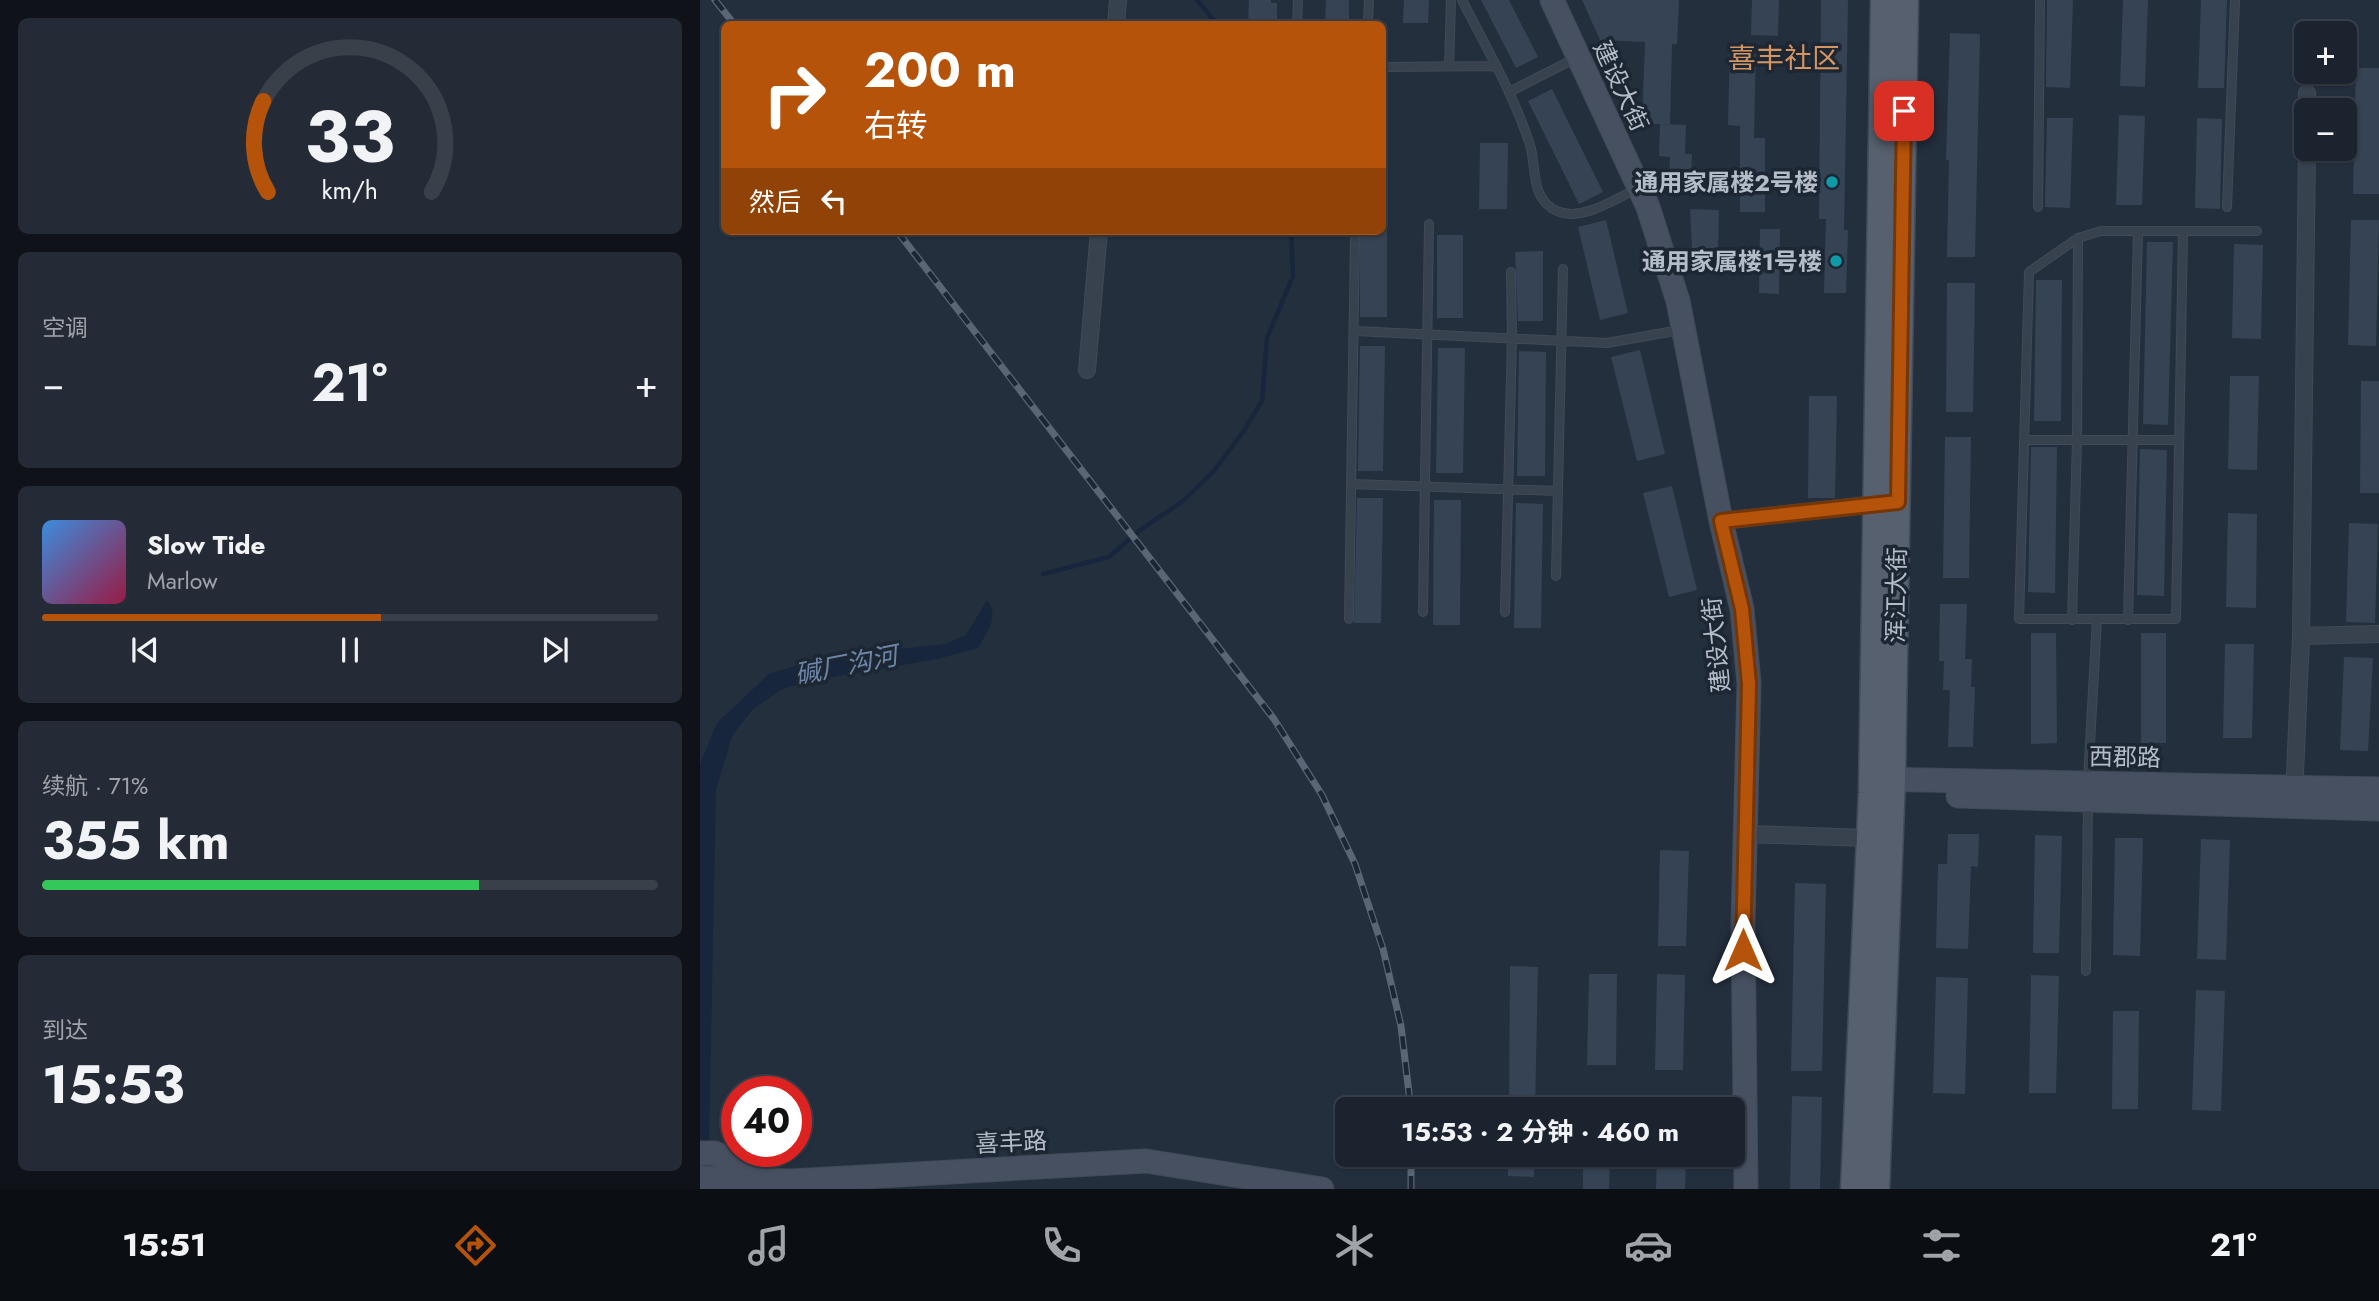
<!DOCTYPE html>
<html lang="zh">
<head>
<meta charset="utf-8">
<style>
	body { margin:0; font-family:Jost,"Noto Sans SC",sans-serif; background:#242b36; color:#f1f3f6; height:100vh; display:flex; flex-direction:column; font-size:26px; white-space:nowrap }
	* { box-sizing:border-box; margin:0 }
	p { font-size:23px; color:#a0a4aa }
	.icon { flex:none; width:38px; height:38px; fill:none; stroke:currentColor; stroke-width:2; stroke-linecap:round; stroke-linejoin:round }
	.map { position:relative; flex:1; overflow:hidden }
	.panel { display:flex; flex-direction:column; gap:18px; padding:18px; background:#0f1319; width:700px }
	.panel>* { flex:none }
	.top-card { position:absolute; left:21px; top:21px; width:665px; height:214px; border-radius:10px; box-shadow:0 2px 5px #0004,0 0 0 2px #39404a; background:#b45309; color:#fff; overflow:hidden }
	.fabs { position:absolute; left:1594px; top:21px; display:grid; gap:14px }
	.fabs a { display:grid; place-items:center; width:63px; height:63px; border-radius:10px; background:#1b232e; box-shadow:0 2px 5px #0004,0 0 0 2px #39404a; font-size:35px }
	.speed { position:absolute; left:21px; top:1076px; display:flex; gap:14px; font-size:35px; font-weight:700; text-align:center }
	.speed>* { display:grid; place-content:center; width:91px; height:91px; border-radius:50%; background:#1b232e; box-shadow:0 2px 5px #0004,0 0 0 2px #39404a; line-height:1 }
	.speed .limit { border:10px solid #d22; background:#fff; color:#111 }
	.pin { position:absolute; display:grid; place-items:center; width:60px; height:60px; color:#fff; margin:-30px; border-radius:14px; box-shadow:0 4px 10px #0006 }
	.me { position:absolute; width:77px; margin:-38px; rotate:0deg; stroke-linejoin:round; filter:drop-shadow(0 0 5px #0008) }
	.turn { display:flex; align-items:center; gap:24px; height:147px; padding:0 28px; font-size:32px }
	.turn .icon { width:91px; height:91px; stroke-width:2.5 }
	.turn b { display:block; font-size:49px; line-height:60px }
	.then { display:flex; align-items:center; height:66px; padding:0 28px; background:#0003; gap:14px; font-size:26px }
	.big { font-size:52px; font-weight:700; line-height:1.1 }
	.panel .tile { flex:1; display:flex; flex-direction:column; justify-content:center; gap:10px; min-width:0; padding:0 24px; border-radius:10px; background:#242b36 }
	.panel .dial { align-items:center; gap:0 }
	.dial svg { height:182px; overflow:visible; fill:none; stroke:#39404a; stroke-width:7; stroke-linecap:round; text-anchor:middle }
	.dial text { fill:#f1f3f6; stroke:none }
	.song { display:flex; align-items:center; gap:21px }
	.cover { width:84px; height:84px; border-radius:10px; background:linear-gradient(135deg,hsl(210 70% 55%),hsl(340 70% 35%)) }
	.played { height:7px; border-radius:4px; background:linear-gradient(90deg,#b45309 55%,#39404a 55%) }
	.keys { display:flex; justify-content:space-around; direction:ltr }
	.heat { display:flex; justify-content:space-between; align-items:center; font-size:38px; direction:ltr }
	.charge { height:10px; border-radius:5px; background:linear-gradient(90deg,#34c759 71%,#39404a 0) }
	.trip { position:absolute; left:635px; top:1097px; width:410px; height:70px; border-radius:10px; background:#1b232e; box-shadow:0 2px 5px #0004,0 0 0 2px #39404a; font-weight:700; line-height:70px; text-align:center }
	.dock { display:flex; height:112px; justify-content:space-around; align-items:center; background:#0b0e12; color:#a0a4aa }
	.dock .icon { width:49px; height:49px }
	.dock .current { color:#b45309 }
	.dock b { font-size:32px; color:#f1f3f6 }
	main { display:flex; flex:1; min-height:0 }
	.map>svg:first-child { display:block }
	.water { fill:#17263c }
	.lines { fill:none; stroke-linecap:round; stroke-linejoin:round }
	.stream { stroke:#17263c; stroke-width:4.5 }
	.building { fill:#364354 }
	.lane-casing { stroke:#414a57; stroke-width:10 }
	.street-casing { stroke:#414a57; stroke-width:18 }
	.secondary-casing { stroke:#414a57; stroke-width:25 }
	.primary-casing { stroke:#414a57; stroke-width:27 }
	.lane { stroke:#38414e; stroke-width:8 }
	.street { stroke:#38414e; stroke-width:16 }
	.secondary { stroke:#465061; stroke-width:23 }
	.primary { stroke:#56606e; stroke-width:24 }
	.rail-casing { stroke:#5a6575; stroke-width:7 }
	.rail { stroke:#1d2633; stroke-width:4.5; stroke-dasharray:13; stroke-linecap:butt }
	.route-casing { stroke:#753606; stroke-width:18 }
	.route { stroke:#b45309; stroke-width:12 }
	.culture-dot { fill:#0f9aa8; stroke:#1d2633; stroke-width:2.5 }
	.labels { text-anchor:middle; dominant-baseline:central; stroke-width:7; stroke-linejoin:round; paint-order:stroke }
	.street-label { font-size:24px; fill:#b4bcc9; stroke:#1d2633 }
	.poi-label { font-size:24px; font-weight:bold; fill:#b4bcc9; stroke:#1d2633; text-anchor:end }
	.water-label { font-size:26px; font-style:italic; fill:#6d86a8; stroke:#1d2633 }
	.quarter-label { font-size:28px; fill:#d59563; stroke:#1d2633 }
</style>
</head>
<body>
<main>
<section class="panel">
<div class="tile dial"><svg viewBox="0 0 100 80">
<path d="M14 69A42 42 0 1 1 86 69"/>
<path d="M14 69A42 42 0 0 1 12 29" stroke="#b45309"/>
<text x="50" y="56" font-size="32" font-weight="700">33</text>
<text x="50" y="72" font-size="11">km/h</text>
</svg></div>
<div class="tile"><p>空调</p>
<div class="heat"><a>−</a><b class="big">21°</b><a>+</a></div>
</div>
<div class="tile">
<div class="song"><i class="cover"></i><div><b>Slow Tide</b><p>Marlow</p></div></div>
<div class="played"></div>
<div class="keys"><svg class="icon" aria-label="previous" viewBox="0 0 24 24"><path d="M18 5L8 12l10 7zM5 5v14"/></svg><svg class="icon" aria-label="pause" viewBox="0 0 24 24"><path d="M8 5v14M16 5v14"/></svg><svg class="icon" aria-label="next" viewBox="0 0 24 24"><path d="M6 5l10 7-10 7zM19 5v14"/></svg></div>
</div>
<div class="tile"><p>续航 · 71%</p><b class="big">355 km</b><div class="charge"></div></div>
<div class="tile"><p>到达</p><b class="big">15:53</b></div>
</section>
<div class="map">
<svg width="1679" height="1189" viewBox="0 0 1679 1189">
	<rect width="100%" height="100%" fill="#242f3e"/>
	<!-- water -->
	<path class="water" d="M287,600C300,618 287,631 278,648L237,659L122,679L82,689L52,710L32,736L16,790L8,1189H0V764L17,723L69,674L124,657L245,644L266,635Z"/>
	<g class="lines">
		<!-- stream -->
		<path class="stream" d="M497,0L517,24
			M343,574L409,557L440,530L483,501L514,471L543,432L562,401L567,338L593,276L591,231"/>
	</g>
	<!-- building -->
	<path class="building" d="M549,0H571V3H577V24H548Z
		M626,0H649V24H625Z
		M704,0H729L728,23H703Z
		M781,0H809L838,57L816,68Z
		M882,0H979L977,44H972L970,124H942L945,42L900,40Z
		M1052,0H1079L1078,36L1051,35Z
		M1121,0H1148L1144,230H1148L1146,293H1124L1126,219H1119Z
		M1347,0H1373L1370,88L1346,87Z
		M1423,0H1448L1445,87L1420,86Z
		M1501,0H1527L1524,88H1498Z
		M1250,33L1280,34L1275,257H1247L1249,160H1246Z
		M1030,43L1056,44L1054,138H1065V212H1040V126L1028,125Z
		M1656,68H1679V194H1653Z
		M852,89L903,192L879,204L828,101Z
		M1419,115L1445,116L1442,205H1416Z
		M1347,118H1373L1370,208L1345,207Z
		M1497,118L1522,119L1520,209L1495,208Z
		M960,124L986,125L985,154H992L991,186H969L970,157L959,156Z
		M780,143H808L807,209H779Z
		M990,209L1019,210L1018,251L992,250Z
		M906,220L928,313L900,320L878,227Z
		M1651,220H1679L1676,346L1648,345Z
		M1060,229H1080L1079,294L1059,293Z
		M660,231H687V317H660Z
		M737,235H763V318H737Z
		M1447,242H1473L1468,425L1443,424Z
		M1534,244L1563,245L1561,339L1532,338Z
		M843,251V321H818L815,252Z
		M1336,280H1362L1361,421H1334Z
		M1247,283H1275L1273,412H1246Z
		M660,346H685L683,471H658Z
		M738,348H765L763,473H736Z
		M940,350L965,454L937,461L911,357Z
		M819,351L846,352L845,476H817Z
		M1530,376H1559L1557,470L1528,469Z
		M1661,381H1679V493H1660Z
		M1109,396H1137L1135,498H1108Z
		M1245,437H1271L1269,578H1243Z
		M1331,447H1357L1355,593L1328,592Z
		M1440,449L1467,450L1464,596L1437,595Z
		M972,486L997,590L969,597L943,493Z
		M657,498H683L681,623H654Z
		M734,500H761L760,625H733Z
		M816,503L843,504L841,628H814Z
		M1528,513L1557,514L1556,608L1526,607Z
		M1649,523L1678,524L1675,623L1646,622Z
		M1240,604H1267L1265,659H1272L1271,687H1275L1273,747H1248L1250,690H1243L1244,661H1239Z
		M1331,633H1356L1357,743L1331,744Z
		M1441,633H1466V743H1441Z
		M1525,644H1554L1552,738H1523Z
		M1644,657L1673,658L1668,751L1640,750Z
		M1248,834H1279L1278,867L1271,866L1268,949L1236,948L1238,864H1247Z
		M1335,835L1362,836L1359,953H1333Z
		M1415,838H1443L1440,956L1413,955Z
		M1501,839L1530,840L1526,960L1497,959Z
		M960,850L989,851L986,946H958Z
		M1095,883L1126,884L1122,1071H1091Z
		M810,966L838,967L835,1110H809Z
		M889,974H917L916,1065H887Z
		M957,974L985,975L983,1070H955Z
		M1331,975L1359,976L1356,1093H1329Z
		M1236,977L1268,978L1265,1094L1233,1093Z
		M1496,990L1525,991L1521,1111L1492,1110Z
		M1413,1011H1439L1438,1109H1412Z
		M884,1096H911V1110H884Z
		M1092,1096L1122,1097L1120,1189H1090Z
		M958,1098H987V1110H957Z
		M808,1155H835L834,1177L808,1176Z
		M883,1155H910L909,1189H883Z
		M957,1155H986L985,1189H956Z"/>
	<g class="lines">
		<!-- lane casing -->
		<g class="lane-casing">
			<path id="lane" d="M762,0C786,47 814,95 830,145C837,169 830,199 857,211C882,222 914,199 937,189
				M597,24L598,0
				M668,24L669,0
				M749,66L751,0
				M682,67L795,66
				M809,92L876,58
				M1338,207L1340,0
				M1527,207L1535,0
				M1483,231L1476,619H1319L1329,272L1378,238L1401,231H1557
				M655,331L907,343L980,330
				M1324,440H1479
				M652,484L858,491
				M856,576L863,269
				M723,612L729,224
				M805,612L812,338L811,272
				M649,619L655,238
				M1372,620L1377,440L1378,238
				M1428,620L1438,231
				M1388,779L1397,620
				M1386,971L1388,803"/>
		</g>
		<!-- street casing -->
		<g class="street-casing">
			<path id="street" d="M416,24L418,0
				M1607,110V93
				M387,370L399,231
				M1021,521L1185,503
				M1601,636L1679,634
				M1594,797L1601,636L1607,149
				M1045,834L1169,838"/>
		</g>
		<!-- secondary casing -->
		<g class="secondary-casing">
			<path id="secondary" d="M852,0L948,207L978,301L1021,521L1042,609L1049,683L1043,924L1046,1189
				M1175,779L1679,789
				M1258,796L1679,809
				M0,1153H15L59,1177
				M0,1178L92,1181L446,1161L622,1189"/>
		</g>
		<!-- primary casing -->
		<g class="primary-casing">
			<path id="primary" d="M1153,1189L1171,793L1183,0
				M1177,1189L1193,779L1206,0"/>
		</g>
		<!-- lane -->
		<use href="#lane" class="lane"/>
		<!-- street -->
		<use href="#street" class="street"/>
		<!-- secondary -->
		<use href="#secondary" class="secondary"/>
		<!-- primary -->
		<use href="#primary" class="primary"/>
		<!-- rail casing -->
		<g class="rail-casing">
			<path id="rail" d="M15,0L34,24
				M197,231L574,719L622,795L655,864L683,949L701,1026L711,1110
				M711,1189V1155"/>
		</g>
		<!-- rail -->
		<use href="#rail" class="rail"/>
	</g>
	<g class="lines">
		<!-- route casing -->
		<g class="route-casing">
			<path id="route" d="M1043,950L1049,684L1042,609L1021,521L1198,502L1204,111"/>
		</g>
		<!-- route -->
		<use href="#route" class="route"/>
	</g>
	<!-- markers -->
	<g class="culture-dot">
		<circle cx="1132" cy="182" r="7"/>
		<circle cx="1136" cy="261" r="7"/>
	</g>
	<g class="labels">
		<!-- street labels -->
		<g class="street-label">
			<text transform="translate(921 86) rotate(65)">建设大街</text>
			<text transform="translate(1196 595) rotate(-89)">浑江大街</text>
			<text transform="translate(1016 645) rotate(-96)">建设大街</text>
			<text transform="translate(1425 757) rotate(1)">西郡路</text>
			<text transform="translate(311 1142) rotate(-3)">喜丰路</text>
		</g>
		<!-- poi labels -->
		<g class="poi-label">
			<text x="1118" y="182">通用家属楼2号楼</text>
			<text x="1122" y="261">通用家属楼1号楼</text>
		</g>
		<!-- water labels -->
		<g class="water-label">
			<text transform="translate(146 665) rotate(-11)">碱厂沟河</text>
		</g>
		<!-- quarter labels -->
		<g class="quarter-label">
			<text x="1084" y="58">喜丰社区</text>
		</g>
	</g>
</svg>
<div class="fabs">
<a>+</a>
<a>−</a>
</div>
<div class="speed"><div class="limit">40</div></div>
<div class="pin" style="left:1204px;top:111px;background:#d93025"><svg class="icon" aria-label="arrive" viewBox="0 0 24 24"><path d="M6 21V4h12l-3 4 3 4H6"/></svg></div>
<svg class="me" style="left:1043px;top:950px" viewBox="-20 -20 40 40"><path d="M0-17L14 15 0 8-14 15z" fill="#b45309" stroke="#fff" stroke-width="4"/></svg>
<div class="trip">15:53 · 2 分钟 · 460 m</div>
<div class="top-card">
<div class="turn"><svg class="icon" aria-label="right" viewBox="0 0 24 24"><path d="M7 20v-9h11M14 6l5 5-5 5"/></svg><div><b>200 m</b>右转</div></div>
<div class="then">然后<svg class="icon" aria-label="left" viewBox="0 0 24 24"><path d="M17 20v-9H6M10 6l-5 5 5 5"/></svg></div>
</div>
</div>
</main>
<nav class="dock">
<b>15:51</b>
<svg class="icon current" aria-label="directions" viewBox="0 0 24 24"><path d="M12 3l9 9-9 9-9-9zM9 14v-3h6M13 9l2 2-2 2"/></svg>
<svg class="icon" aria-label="music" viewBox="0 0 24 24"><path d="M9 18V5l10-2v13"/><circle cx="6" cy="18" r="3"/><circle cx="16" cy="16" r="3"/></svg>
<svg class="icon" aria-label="phone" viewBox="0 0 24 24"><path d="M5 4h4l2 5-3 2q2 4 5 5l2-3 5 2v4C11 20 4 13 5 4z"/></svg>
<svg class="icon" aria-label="climate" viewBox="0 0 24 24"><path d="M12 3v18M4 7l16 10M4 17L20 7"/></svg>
<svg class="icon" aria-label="car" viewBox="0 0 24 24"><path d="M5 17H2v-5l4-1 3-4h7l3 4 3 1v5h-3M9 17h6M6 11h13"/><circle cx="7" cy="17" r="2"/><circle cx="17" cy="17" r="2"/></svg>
<svg class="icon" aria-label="filters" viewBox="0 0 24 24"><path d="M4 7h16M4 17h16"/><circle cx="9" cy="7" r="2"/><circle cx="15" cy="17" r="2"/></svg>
<b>21°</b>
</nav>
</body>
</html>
